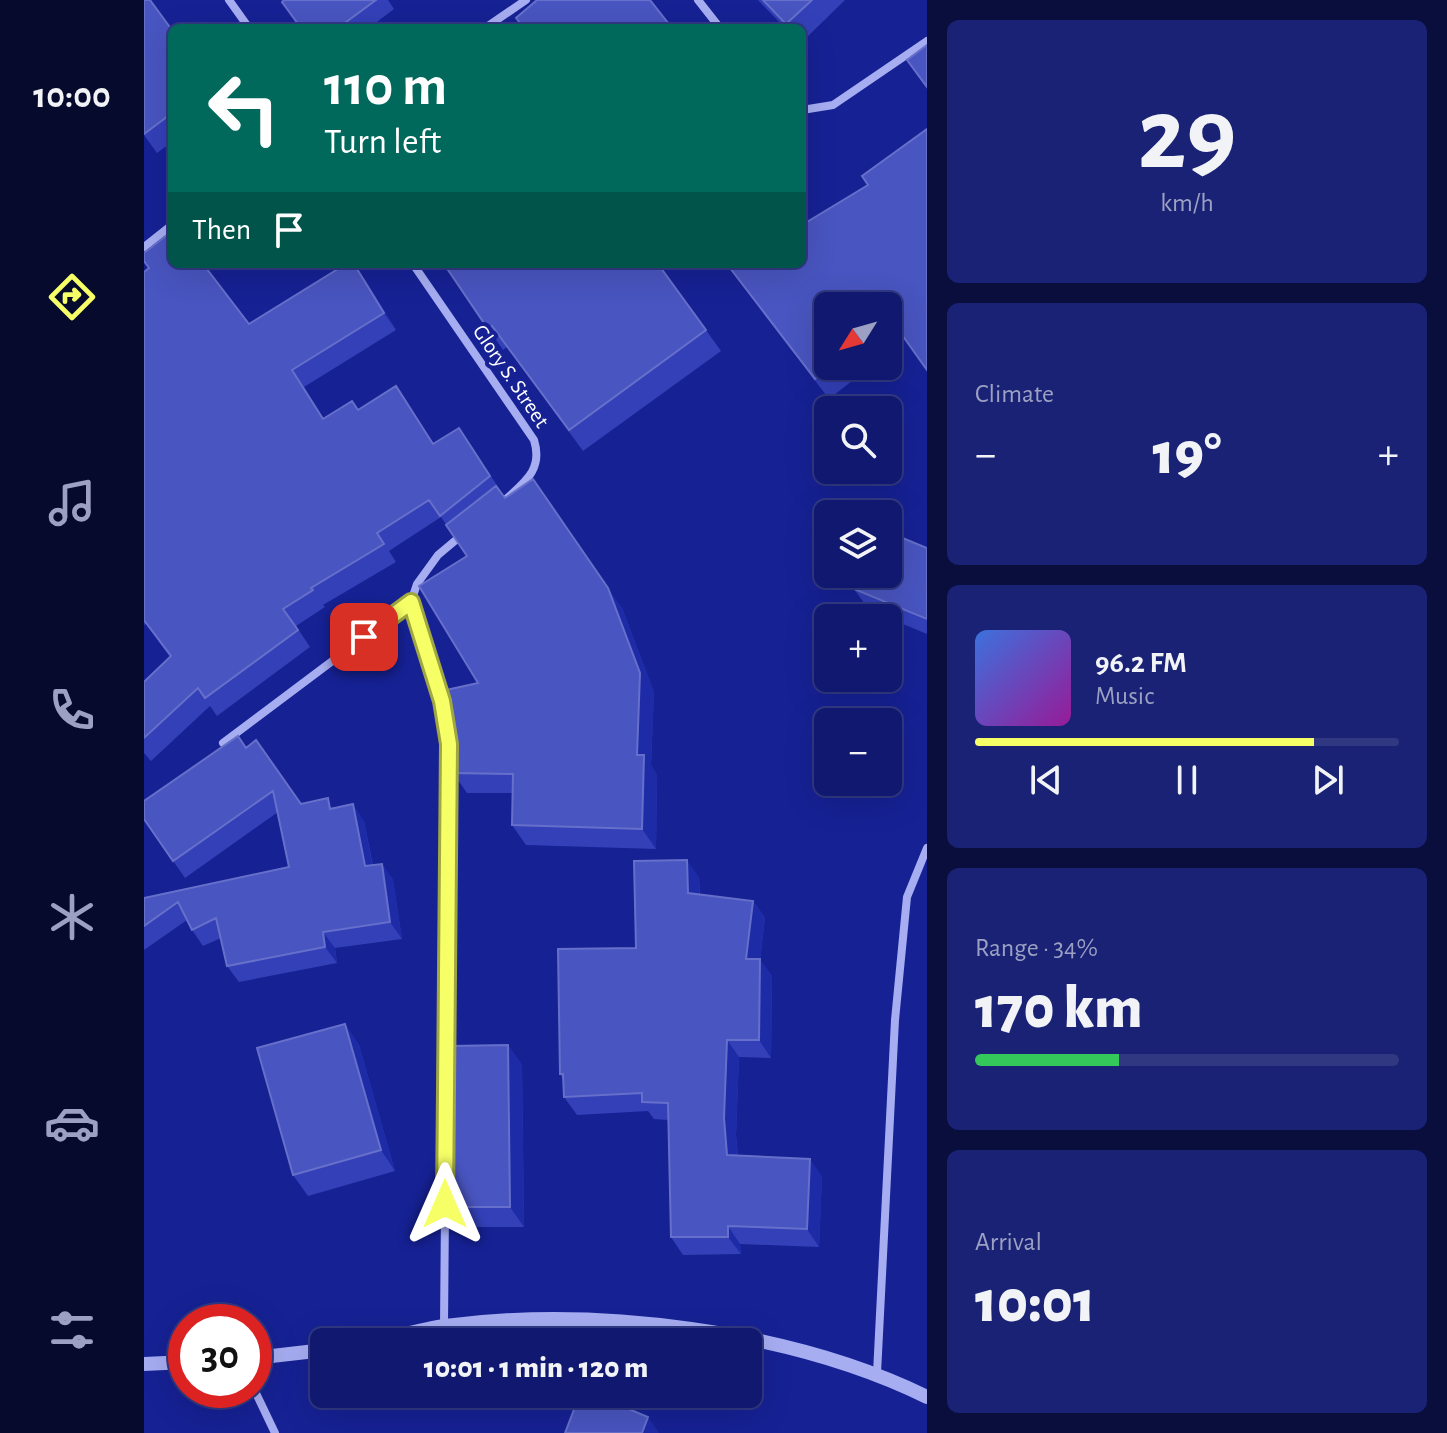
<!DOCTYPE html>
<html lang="en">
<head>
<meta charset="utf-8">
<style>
	body { margin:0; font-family:"Alegreya Sans",sans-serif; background:#192274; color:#f1f3f6; height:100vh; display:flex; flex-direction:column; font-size:30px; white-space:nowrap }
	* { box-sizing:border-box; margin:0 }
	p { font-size:26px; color:#9ca0c3 }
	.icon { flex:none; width:44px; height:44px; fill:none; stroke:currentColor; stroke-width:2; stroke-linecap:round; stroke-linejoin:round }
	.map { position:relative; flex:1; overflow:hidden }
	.panel { display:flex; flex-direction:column; gap:20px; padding:20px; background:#090e3d; width:520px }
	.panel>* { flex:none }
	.guide { position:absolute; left:24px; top:24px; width:638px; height:244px; border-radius:12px; box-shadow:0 8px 32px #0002,0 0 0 2px #303882; background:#00695c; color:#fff; overflow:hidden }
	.needle { width:52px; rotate:233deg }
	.controls { position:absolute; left:670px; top:292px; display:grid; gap:16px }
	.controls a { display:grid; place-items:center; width:88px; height:88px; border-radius:12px; background:#10196f; box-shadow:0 8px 32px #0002,0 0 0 2px #303882; font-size:40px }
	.speed { position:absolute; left:24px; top:1304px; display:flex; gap:16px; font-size:40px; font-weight:700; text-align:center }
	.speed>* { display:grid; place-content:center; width:104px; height:104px; border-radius:50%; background:#10196f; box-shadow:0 8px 32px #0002,0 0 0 2px #303882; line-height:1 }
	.speed .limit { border:12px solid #d22; background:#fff; color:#111 }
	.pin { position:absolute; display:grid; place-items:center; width:68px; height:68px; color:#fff; margin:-34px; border-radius:16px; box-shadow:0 4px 12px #0006 }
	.me { position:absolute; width:88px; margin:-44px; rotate:0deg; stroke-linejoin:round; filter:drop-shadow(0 0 6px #0008) }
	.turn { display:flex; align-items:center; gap:28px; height:168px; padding:0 24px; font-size:36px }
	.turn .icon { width:104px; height:104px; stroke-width:2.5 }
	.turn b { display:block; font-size:56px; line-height:68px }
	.then { display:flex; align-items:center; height:76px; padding:0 24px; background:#0003; gap:16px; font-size:30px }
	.big { font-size:60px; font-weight:800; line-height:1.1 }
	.panel .widget { flex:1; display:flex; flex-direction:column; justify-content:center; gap:12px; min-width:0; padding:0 28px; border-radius:12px; background:#192274 }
	.panel .dial { align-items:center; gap:0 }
	.dial b { font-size:104px; line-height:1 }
	.song { display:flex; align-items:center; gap:24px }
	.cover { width:96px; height:96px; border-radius:12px; background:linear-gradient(135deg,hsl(220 70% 55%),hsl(300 70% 35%)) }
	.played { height:8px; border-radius:4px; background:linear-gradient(90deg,#f6ff66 80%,#303882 80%) }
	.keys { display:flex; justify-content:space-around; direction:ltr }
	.heat { display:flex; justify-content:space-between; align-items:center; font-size:44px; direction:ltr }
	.charge { height:12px; border-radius:6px; background:linear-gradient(90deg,#34c759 34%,#303882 0) }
	.trip { position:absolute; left:166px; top:1328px; width:452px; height:80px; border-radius:12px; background:#10196f; box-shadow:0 8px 32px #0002,0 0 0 2px #303882; font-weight:800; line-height:80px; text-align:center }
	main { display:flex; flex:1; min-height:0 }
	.tab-bar { display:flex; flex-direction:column; width:144px; justify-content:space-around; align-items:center; background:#060a2c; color:#9ca0c3 }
	.tab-bar .icon { width:56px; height:56px }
	.tab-bar .active { color:#f6ff66 }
	.tab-bar b { font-size:36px; color:#f1f3f6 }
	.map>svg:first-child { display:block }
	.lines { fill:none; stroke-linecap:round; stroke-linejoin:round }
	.minor { stroke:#a6adf1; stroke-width:8 }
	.tertiary { stroke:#a6adf1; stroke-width:14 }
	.wall { fill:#3340b8 }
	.shaded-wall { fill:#1e2ba7 }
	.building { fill:#4955c0; stroke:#6670ca; stroke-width:2 }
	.route-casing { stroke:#a0a642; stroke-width:20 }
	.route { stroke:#f6ff66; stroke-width:14 }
	.labels { text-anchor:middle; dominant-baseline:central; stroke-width:8; stroke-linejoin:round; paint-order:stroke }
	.street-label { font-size:22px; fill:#fff; stroke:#162194 }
</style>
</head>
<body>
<main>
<nav class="tab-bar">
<b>10:00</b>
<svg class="icon active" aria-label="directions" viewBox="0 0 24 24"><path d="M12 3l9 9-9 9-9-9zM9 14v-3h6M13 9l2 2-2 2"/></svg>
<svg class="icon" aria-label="music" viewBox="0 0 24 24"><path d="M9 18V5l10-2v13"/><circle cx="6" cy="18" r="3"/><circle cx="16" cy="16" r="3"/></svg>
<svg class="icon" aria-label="phone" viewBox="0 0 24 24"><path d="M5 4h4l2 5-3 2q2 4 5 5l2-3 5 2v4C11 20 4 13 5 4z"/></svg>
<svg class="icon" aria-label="climate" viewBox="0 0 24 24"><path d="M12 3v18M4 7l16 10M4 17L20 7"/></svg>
<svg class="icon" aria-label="car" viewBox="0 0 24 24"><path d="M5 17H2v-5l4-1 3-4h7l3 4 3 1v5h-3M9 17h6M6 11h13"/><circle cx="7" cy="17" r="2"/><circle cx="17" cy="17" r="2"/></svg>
<svg class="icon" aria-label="filters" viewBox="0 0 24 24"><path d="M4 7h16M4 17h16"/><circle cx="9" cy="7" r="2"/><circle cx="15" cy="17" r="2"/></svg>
</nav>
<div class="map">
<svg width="783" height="1433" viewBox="0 0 783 1433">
	<rect width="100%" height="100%" fill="#162194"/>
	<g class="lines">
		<!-- minor -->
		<path class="minor" d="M85,0L105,28
			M554,0L576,28
			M341,28L382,0
			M658,110L689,105L783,41
			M0,247L28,225
			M269,264L390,440C399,469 382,481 361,500
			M79,743L267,602
			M300,1326L305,744L298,701L267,602L273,584L294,555L319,534
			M733,1373L751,1020L763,897L783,848
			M110,1389L131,1433"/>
		<!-- tertiary -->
		<path class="tertiary" d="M229,1342C253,1337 277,1329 301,1326C451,1306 646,1330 783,1397
			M110,1358L180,1350
			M0,1364L42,1362"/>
	</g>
	<!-- wall -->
	<path class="wall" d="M0,0L28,30V142L13,153L0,135Z
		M140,0H244L250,9L225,28H156Z
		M614,0H701L658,42V28H641Z
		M783,129L761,339L744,352V306L684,366H727L685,399L582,264H658L724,185Z
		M0,262L105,324L220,278L252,330L160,387L180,419L214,410L252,386L290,444L327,445L361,498L478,608L510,692L507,765L513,775L512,849L382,845L368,825L369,793H323L309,773L334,683L323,556L297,517L245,551L252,562L179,605L181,607L152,626L166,647L73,716L66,706L7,761L0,753V682L26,657L2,624L0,625V272L5,268Z
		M300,264L562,330L577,351L439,451L363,347L359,350Z
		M783,548V634L725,610L710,589Z
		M102,748L157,804L191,808L220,821L229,865L238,864L249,880L258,939L191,948L193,963L95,982L83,966L77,938L59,946L48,930L43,920L0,950V898L145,867L134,812L41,878L0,819Z
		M555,877L556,895L609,901L621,918L616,960L628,976L627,1058L595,1057L592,1135L594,1156L678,1176L675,1247L596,1244L597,1254L539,1255L527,1237L524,1120L510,1119L504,1111L433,1115L420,1097L419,1079L416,1074L492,948Z
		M201,1024L215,1045L251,1171L164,1196L149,1175Z
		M364,1045L378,1065L380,1227H318L304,1207L306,1080Z"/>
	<!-- shaded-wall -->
	<path class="shaded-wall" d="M210,264L220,278L252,330L240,313Z
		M148,370L160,387L191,437L179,419Z
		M389,479L478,608L510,692L507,765L513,775L512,849L498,829L493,755Z
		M209,804L220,821L232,883L221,866Z
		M543,860L555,877L556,911L544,893Z
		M238,864L249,880L258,939L246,922Z
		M609,901L621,918L616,960L628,976L627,1058L615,1040L602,959Z
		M179,932L191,948L193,963L181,947Z
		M201,1024L215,1045L251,1171L237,1150Z
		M583,1040L595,1057L592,1135L595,1172L583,1155L580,1118Z
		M364,1045L378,1065L380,1227L366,1207Z
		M666,1159L678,1176L675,1247L663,1229Z
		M584,1226L596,1244L597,1254L584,1237Z
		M504,1417L515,1433H498Z"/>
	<!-- building -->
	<path class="building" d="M0,0H6L28,30V113L0,134Z
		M140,0H232L194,28H157L138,2Z
		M393,0H506L528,28H380L372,18Z
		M619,0H668L642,24Z
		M783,45V87L763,60Z
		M783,129V370L746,318L744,320V306H684V366H686L671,379L583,264H658V225L724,185L718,176Z
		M28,231V264H59L105,324L202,264H210L240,313L148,370L179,419L208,401L214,410L252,386L289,444L315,428L346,476L296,516L285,500L233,533L240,544L167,588L169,590L139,609L154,630L61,698L54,688L0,738V682L27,656L0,620V272L5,268L0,261V253Z
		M300,264H514L562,330L425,430L348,326L344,329Z
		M389,479L464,588L496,673L493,755H500L498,829L368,825L369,774L309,773L311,729L302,690L334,683L275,586L323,556L302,525L352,486L361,498Z
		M744,532L783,548V619L710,589L717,574H744Z
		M94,736L102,748L112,740L157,804L184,798L186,809L209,804L221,866L238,864L246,922L179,932L181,947L83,966L72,918L48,930L34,902L0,926V898L145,867L129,791L29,861L0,819V801Z
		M543,860L544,893L609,901L602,959H616L615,1040H583L580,1118L583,1155L666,1159L663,1229L584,1226V1237H527L524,1103L498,1102V1093L420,1097L419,1074H416L414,949L492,948L490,861Z
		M201,1024L237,1150L149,1175L113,1048Z
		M364,1045L366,1207H304L302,1080H306V1046Z
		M436,1394H449L504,1417L498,1433H421Z"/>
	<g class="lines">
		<!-- route casing -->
		<g class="route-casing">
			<path id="route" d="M220,637L267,602L298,701L305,744L301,1204"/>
		</g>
		<!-- route -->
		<use href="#route" class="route"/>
	</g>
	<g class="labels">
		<!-- street labels -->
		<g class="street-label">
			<text transform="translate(367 376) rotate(56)">Glory S. Street</text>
		</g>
	</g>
</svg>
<div class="controls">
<a><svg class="needle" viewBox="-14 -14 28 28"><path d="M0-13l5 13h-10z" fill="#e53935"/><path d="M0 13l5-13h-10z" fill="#9ca0c3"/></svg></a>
<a><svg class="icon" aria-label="search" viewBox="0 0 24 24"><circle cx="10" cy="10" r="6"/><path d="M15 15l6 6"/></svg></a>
<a><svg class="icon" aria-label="layers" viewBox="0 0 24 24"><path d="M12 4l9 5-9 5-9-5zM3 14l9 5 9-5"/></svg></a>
<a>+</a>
<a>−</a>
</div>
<div class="speed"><div class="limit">30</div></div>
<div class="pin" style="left:220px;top:637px;background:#d93025"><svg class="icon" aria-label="arrive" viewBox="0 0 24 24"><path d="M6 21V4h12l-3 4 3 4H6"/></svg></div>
<svg class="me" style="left:301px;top:1204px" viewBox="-20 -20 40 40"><path d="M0-17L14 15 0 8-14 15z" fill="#f6ff66" stroke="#fff" stroke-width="4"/></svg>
<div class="trip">10:01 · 1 min · 120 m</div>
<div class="guide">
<div class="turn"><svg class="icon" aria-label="left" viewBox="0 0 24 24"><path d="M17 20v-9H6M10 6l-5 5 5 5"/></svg><div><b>110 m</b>Turn left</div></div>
<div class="then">Then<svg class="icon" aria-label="arrive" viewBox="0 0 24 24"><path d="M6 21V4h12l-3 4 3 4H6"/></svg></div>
</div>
</div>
<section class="panel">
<div class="widget dial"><b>29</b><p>km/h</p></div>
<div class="widget"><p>Climate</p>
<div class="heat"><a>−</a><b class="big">19°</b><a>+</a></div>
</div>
<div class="widget">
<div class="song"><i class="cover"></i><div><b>96.2 FM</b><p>Music</p></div></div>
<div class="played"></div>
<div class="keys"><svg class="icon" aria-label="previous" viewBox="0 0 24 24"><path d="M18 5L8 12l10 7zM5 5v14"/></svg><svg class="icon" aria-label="pause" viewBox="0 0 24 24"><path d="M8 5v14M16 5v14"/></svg><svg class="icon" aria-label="next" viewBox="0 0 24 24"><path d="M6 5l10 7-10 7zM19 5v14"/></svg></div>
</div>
<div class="widget"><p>Range · 34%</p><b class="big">170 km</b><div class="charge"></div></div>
<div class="widget"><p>Arrival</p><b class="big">10:01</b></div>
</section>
</main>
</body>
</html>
